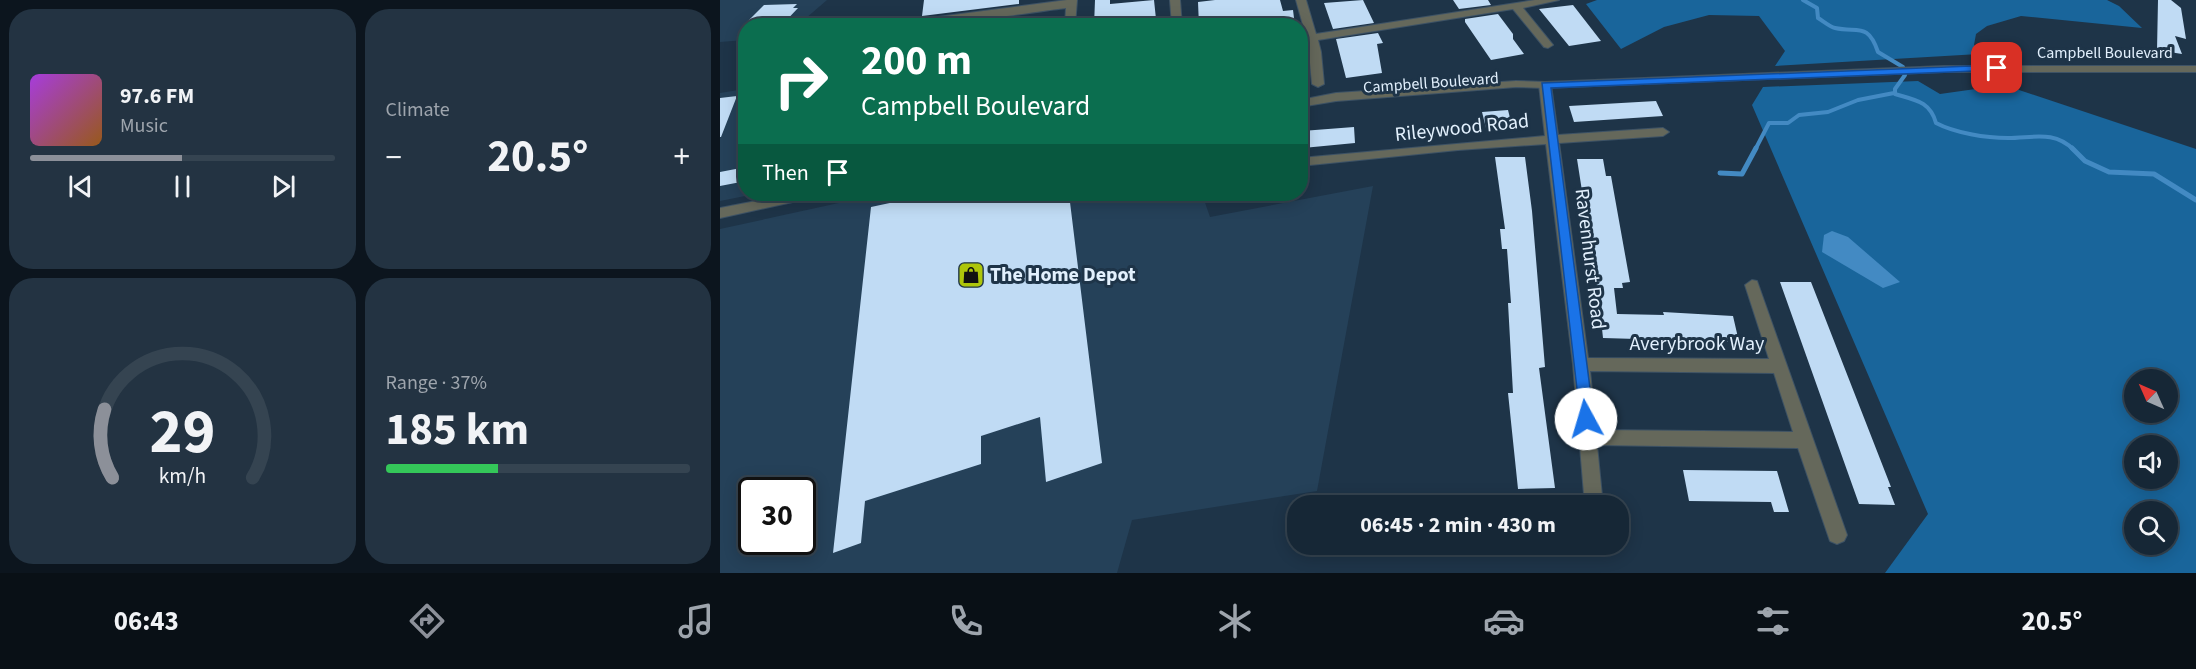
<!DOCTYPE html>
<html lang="en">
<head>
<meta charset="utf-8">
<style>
	body { margin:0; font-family:"Source Sans 3",sans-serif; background:#233342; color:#f1f3f6; height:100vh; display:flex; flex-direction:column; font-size:22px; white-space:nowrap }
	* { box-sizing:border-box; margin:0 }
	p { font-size:20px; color:#9ea5ad }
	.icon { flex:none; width:33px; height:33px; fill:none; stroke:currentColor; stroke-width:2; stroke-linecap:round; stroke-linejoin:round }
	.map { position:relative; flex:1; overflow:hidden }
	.details { display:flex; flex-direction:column; gap:9px; padding:9px; background:#0c151e; width:720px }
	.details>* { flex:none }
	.guide { position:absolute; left:18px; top:18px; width:570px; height:183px; border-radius:24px; box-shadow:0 3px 15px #0003,0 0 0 2px #354451; background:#0b6e4f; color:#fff; overflow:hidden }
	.needle { width:39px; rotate:315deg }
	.controls { position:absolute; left:1404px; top:369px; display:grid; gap:12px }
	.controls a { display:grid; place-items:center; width:54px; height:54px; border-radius:50%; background:#162736; box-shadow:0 3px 15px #0003,0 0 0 2px #354451; font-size:30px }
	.speed { position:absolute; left:18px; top:477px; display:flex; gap:12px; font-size:30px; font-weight:700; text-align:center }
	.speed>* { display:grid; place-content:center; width:78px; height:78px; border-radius:50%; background:#162736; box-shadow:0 3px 15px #0003,0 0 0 2px #354451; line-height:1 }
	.speed .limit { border:3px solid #111; border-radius:9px; background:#fff; color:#111 }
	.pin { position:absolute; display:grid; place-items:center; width:51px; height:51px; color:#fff; margin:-26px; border-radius:12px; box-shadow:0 3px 9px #0006 }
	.me { position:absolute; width:66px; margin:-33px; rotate:354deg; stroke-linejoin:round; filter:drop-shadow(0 0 4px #0008) }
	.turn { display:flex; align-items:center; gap:21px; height:126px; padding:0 24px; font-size:27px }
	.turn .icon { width:78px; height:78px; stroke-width:2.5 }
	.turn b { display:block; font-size:42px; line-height:51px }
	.then { display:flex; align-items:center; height:57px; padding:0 24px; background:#0003; gap:12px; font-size:22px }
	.big { font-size:45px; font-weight:700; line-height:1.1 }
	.details .card { flex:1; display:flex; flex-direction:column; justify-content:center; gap:9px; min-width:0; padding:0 21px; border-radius:24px; background:#233342 }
	.details .dial { align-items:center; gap:0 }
	.dial svg { height:156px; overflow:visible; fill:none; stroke:#354451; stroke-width:7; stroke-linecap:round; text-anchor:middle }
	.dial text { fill:#f1f3f6; stroke:none }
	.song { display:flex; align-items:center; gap:18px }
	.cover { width:72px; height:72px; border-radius:9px; background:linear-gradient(135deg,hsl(280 70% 55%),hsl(30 70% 35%)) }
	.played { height:6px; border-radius:3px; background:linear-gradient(90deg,#8c9099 50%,#354451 50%) }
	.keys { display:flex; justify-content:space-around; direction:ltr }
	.heat { display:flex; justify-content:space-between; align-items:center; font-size:33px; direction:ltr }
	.charge { height:9px; border-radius:4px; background:linear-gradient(90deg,#34c759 37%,#354451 0) }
	.details .tiles { flex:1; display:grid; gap:9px; grid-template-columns:repeat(2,1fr) }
	.trip { position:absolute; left:567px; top:495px; width:342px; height:60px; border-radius:24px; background:#162736; box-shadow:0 3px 15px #0003,0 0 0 2px #354451; font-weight:700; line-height:60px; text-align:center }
	.tabs { display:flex; height:96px; justify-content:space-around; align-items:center; background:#091016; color:#9ea5ad }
	.tabs .icon { width:42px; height:42px }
	.tabs .active { color:#8c9099 }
	.tabs b { font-size:27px; color:#f1f3f6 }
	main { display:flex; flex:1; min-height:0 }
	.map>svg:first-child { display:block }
	.built { fill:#254159; fill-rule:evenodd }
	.forest { fill:#19659b; fill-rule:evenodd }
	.water { fill:#438ac3 }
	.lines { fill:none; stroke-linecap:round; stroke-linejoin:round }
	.stream-far1 { stroke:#438ac3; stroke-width:4 }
	.stream { stroke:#438ac3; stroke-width:5 }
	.building { fill:#c0dbf4 }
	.minor-casing { stroke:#3d5265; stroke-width:2 }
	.tertiary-casing { stroke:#3d5265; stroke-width:2 }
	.minor { fill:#65685b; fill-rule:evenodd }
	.tertiary { fill:#65685b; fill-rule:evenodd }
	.route { fill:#1a73e8; stroke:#114b97; stroke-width:1.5 }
	.labels { text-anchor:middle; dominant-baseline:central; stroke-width:6; stroke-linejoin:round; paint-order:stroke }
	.far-street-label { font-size:16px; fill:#e2f0fd; stroke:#1e3448 }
	.street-label { font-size:20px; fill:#e2f0fd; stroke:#1e3448 }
	.poi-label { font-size:20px; font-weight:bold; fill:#e2f0fd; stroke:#1e3448; text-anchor:start }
</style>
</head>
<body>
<main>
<section class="details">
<div class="tiles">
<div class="card">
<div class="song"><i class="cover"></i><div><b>97.6 FM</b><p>Music</p></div></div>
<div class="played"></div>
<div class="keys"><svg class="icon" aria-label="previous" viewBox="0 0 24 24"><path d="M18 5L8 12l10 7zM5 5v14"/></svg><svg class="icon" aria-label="pause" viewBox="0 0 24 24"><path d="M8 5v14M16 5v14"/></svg><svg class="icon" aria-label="next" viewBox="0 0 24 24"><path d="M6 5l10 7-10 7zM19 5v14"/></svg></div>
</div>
<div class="card"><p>Climate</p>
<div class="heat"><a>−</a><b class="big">20.5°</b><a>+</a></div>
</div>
<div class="card dial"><svg viewBox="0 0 100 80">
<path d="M14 69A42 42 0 1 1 86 69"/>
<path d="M14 69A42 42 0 0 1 10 34" stroke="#8c9099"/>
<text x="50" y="56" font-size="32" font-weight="700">29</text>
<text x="50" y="72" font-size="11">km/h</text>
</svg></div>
<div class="card"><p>Range · 37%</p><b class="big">185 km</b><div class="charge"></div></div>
</div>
</section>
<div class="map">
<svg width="1476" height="573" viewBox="0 0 1476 573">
	<rect width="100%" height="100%" fill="#1e3448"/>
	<!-- built -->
	<path class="built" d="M0,0H107L78,25L26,26L25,40L0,42Z
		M25,89L26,194H35L0,201V93Z
		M653,186L597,491L412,520L397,573H0V229L160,194H482L490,217ZM32,490H82V542H32Z"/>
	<!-- forest -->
	<path class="forest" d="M877,0H1387L1399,6L1422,28L1301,16L1267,26L1256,34L1254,45L1259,54L1055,66L1065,51L1039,16L989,15L944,27L901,49L866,4Z
		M1198,81L1220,94L1284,85L1476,149V573H1165L1208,514L1032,105L1043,87ZM1414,380H1448V412H1414ZM1414,446H1448V478H1414ZM1414,512H1448V544H1414Z"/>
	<!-- water -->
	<path class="water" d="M1112,231L1128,237L1180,282L1163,288L1102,252L1104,235Z"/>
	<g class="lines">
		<!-- stream-far1 -->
		<path class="stream-far1" d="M1083,0L1097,8L1098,18C1103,21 1110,27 1115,28C1138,33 1148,22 1158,52L1183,67L1185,75L1175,89V94C1195,100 1210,101 1216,123C1235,133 1266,138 1288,138C1313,138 1334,130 1354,150
			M1035,150L1049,123H1068L1079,115L1108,112L1138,100L1174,93"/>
		<!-- stream -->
		<path class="stream" d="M1352,148L1365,161L1389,172L1434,174L1476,200
			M1000,173L1022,174L1036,148"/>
	</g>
	<!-- building -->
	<path class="building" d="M204,0H299V4L202,16Z
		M375,0H390V4L434,0L436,19L374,26Z
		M495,0H560L563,11L573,10L575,26H479L478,2Z
		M643,0L654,23L613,29L604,3Z
		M733,0H768L771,5L739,9Z
		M1438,0H1451L1461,8L1466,39L1455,36L1462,54L1437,50Z
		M77,4L73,8H78L61,26H23L44,5Z
		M853,5L881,41L849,46L819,9Z
		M778,14L793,34V39L804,54L771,60L745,22V19Z
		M297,17V26H220L254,22Z
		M658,33L663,43L657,44L662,73L626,78L616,39Z
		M17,96L1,137H0V98Z
		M936,101L943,116L854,122L849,106Z
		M788,110L792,126L766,128L762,112Z
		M634,127L635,143L583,148L582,131Z
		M775,157H805L812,211L825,367L819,368L835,488L798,489L788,393H793L788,303H791L787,249H782L780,229H785Z
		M857,159H883L886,176H891L910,282L902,283L903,288H894L897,314L944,315L943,312L1013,316L1019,342L883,338L880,310H882L864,224L867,223Z
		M26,167V181L0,186V172Z
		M212,194H349L382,463L326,482L320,417L261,436V464L145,501L141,543L113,553L151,207Z
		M1060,282H1091L1171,487H1168L1175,505L1139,504Z
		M963,470L1057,471L1069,512H1054L1051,502L969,501Z"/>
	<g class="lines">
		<!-- minor casing -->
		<g class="minor-casing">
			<path id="minor" d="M347,0H357L355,26H345L346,8C319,11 185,33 170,21L175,18H210Z
				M450,0H460L462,26H452Z
				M576,0H586L596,34L815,0H839L803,8L833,45L828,48L824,47L793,9L598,40L601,52L604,84L598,87L592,84L588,42L580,43V37L586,36Z
				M825,82L831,85L838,135L943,128L949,132L943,136L839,143L868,358L1049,359L1025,285L1032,280L1037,281L1127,535L1124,541L1117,544L1110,541L1078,448L877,445L883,506H865L853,364L826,144L738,150L580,166V158L825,136L819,85ZM870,371L1054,373L1073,432L876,430Z"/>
		</g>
		<!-- tertiary casing -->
		<g class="tertiary-casing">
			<path id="tertiary" d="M1224,66H1476V72H1224L825,88L796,87L616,101L580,107V100L616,93L796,81L825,82Z
				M72,194H98L91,198L0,218V208Z"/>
		</g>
		<!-- minor -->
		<use href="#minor" class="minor"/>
		<!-- tertiary -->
		<use href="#tertiary" class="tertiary"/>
	</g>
	<!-- route -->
	<path class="route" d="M1277,65L1282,68L1280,70L831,88L874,419L872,424H861L822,83Z"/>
	<!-- icons -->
	<defs>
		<g id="shop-square" transform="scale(1.35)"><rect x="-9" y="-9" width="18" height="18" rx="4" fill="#aec60b" stroke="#1e3448"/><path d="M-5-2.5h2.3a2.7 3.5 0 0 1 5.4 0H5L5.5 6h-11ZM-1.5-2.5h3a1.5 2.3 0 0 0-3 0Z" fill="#111"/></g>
	</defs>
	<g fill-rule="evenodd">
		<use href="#shop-square" x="251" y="275"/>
	</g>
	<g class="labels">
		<!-- far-street labels -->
		<g class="far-street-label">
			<text x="1385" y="53">Campbell Boulevard</text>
			<text transform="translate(711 83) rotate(-4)">Campbell Boulevard</text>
		</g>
		<!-- street labels -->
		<g class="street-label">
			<text transform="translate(742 128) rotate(-6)">Rileywood Road</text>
			<text transform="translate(870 259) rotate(83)">Ravenhurst Road</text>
			<text x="977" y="344">Averybrook Way</text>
		</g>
		<!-- poi labels -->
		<g class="poi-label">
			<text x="270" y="275">The Home Depot</text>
		</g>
	</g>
</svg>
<div class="controls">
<a><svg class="needle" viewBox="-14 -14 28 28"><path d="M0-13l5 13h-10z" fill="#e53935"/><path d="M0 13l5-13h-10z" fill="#9ea5ad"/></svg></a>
<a><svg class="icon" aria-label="sound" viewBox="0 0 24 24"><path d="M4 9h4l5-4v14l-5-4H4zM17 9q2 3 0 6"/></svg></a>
<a><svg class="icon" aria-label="search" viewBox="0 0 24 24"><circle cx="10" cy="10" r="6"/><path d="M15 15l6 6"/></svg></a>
</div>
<div class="speed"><div class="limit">30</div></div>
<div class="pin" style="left:1277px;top:68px;background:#d93025"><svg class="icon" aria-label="arrive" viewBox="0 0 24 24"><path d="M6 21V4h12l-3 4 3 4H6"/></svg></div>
<svg class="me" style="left:866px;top:419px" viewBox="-20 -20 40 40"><circle r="19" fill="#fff"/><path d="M0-13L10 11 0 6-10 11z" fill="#1a73e8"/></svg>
<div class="trip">06:45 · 2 min · 430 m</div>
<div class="guide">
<div class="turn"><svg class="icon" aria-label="right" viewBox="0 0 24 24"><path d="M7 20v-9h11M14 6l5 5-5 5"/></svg><div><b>200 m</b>Campbell Boulevard</div></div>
<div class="then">Then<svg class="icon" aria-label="arrive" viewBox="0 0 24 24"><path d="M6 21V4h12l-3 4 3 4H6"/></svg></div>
</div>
</div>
</main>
<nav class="tabs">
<b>06:43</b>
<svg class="icon active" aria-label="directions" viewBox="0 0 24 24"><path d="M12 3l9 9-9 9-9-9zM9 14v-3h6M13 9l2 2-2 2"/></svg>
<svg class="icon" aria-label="music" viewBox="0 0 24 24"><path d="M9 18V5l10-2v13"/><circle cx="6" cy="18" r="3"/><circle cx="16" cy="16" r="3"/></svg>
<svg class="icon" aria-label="phone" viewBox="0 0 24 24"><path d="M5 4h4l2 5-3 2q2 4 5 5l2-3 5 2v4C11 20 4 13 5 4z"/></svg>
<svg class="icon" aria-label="climate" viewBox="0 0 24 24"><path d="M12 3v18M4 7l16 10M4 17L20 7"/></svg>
<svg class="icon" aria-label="car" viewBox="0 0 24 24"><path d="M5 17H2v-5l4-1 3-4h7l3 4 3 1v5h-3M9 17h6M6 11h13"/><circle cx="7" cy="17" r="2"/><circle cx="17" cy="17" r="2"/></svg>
<svg class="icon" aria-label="filters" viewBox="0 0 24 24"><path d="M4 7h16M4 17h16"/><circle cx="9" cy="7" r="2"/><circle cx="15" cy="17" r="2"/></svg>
<b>20.5°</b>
</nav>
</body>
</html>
